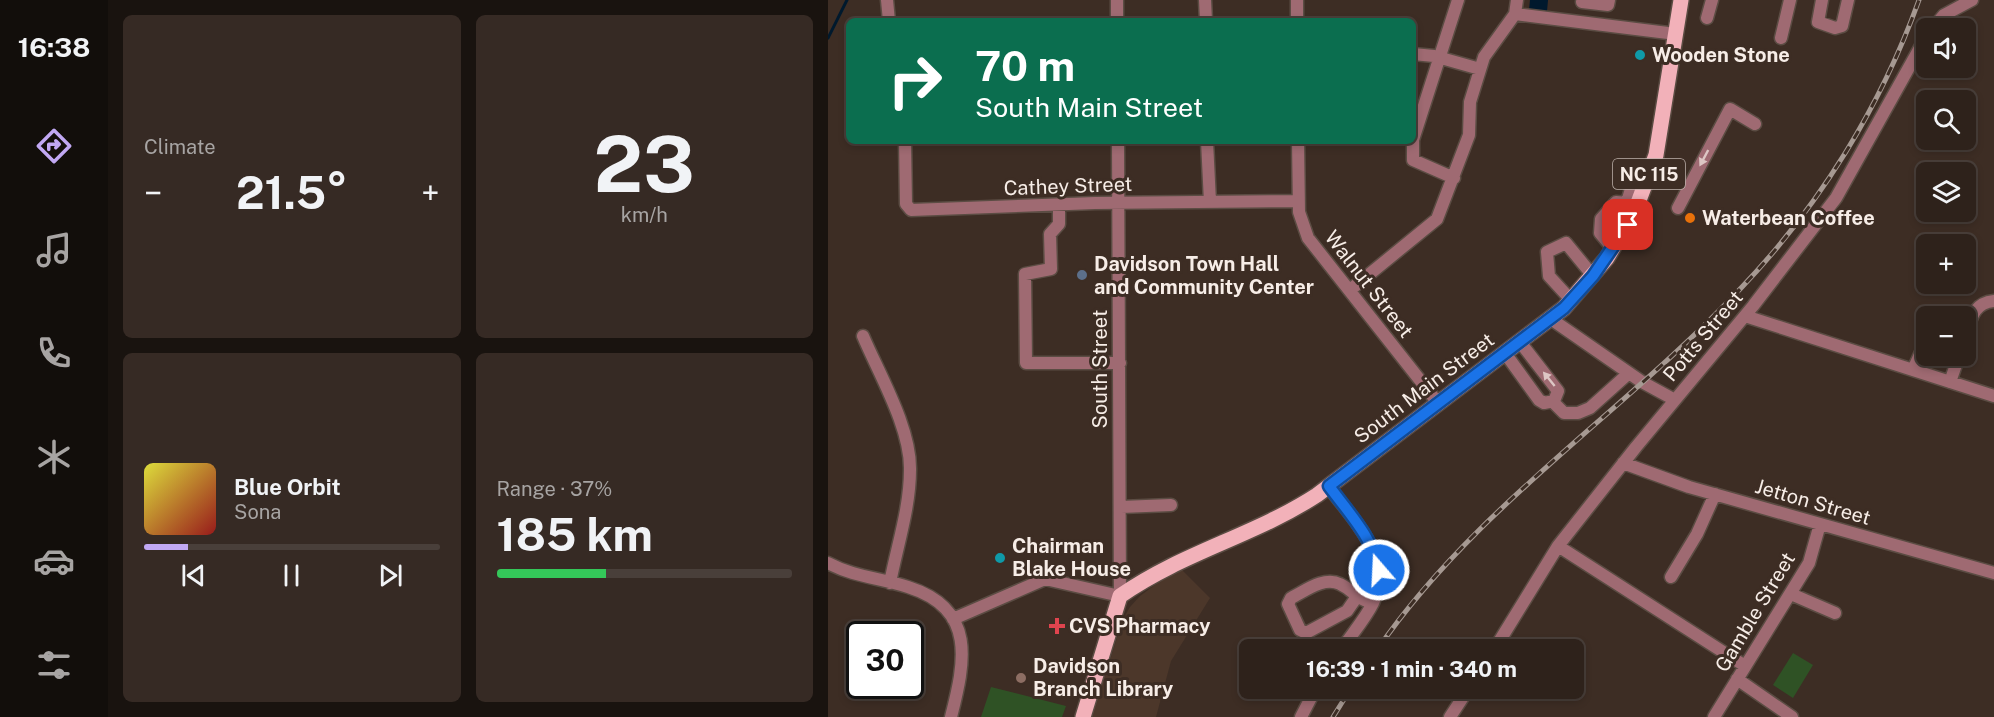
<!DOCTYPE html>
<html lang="en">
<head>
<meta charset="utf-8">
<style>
	body { margin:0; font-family:"Public Sans",sans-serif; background:#362a24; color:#f1f3f6; height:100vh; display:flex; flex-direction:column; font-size:22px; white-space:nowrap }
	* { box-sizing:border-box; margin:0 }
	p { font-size:20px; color:#a7a4a3 }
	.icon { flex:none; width:33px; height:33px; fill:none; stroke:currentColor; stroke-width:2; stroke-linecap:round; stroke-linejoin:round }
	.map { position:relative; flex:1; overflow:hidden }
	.side { display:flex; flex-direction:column; gap:15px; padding:15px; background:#19130f; width:720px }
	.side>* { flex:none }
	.guide { position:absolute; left:18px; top:18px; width:570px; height:126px; border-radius:9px; box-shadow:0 3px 9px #0003,0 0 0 2px #493f3a; background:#0b6e4f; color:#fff; overflow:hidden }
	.buttons { position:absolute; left:1088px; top:18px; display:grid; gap:12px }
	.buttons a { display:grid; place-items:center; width:60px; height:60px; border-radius:9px; background:#2e221b; box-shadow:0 3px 9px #0003,0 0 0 2px #493f3a; font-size:30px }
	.speed { position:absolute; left:18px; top:621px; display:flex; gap:12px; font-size:30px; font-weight:700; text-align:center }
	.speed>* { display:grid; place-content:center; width:78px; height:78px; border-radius:50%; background:#2e221b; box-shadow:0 3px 9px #0003,0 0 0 2px #493f3a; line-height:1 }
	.speed .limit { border:3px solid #111; border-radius:9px; background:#fff; color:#111 }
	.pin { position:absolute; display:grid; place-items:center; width:51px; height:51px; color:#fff; margin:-26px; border-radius:12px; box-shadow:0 3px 9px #0006 }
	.me { position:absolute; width:66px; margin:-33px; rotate:341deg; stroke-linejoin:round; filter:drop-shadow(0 0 4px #0008) }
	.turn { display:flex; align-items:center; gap:21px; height:126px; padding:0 30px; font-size:27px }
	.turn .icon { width:78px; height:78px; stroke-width:2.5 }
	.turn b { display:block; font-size:42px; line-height:51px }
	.big { font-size:45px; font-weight:700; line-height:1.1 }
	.side .card { flex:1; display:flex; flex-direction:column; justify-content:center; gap:9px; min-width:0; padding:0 21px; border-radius:9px; background:#362a24 }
	.side .dial { align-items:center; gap:0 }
	.dial b { font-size:78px; line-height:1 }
	.song { display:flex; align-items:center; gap:18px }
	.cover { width:72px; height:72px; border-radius:9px; background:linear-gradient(135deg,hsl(60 70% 55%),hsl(0 70% 35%)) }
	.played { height:6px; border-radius:3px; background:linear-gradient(90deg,#c1a8f3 15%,#493f3a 15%) }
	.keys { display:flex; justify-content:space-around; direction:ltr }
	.heat { display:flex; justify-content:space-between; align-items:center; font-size:33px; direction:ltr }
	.charge { height:9px; border-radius:4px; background:linear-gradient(90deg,#34c759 37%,#493f3a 0) }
	.side .tiles { flex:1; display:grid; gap:15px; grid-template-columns:repeat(2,1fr) }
	.trip { position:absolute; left:411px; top:639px; width:345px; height:60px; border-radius:9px; background:#2e221b; box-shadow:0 3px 9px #0003,0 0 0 2px #493f3a; font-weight:700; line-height:60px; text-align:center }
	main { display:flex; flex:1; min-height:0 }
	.tab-bar { display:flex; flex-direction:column; width:108px; justify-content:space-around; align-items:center; background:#120e0b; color:#a7a4a3 }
	.tab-bar .icon { width:42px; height:42px }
	.tab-bar .on { color:#c1a8f3 }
	.tab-bar b { font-size:27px; color:#f1f3f6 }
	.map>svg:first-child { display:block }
	.built { fill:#4c372a }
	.grass { fill:#2f5225 }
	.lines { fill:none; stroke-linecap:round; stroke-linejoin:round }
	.stream { stroke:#00192d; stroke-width:3 }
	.river { stroke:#00192d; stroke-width:18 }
	.minor-casing { stroke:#5b4c43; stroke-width:15 }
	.major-casing { stroke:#5b4c43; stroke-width:18 }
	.minor { stroke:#9f6a72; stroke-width:12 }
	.major { stroke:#f2b1b9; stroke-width:15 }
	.rail-casing { stroke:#a69992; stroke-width:5 }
	.rail { stroke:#3d2d24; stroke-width:3; stroke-dasharray:9; stroke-linecap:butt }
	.oneway { fill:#ddc6c4 }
	.route-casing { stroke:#114b97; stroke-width:15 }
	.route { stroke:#1a73e8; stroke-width:10 }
	.culture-dot { fill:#0f9aa8; stroke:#3d2d24; stroke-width:2 }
	.food-dot { fill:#e8710a; stroke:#3d2d24; stroke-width:2 }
	.service-dot { fill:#5c6f8a; stroke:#3d2d24; stroke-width:2 }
	.health-dot { fill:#e0444e; stroke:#3d2d24; stroke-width:2 }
	.education-dot { fill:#8d6e63; stroke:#3d2d24; stroke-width:2 }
	.labels { text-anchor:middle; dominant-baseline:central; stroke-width:6; stroke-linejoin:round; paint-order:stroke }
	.shield { fill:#3d2d24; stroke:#bfb3ac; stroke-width:1.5 }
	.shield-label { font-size:18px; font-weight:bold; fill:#f7ede7 }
	.poi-label { font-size:20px; font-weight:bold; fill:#f7ede7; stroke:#3d2d24; text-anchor:start }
	.street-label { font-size:20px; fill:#f7ede7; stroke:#3d2d24 }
</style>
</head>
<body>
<main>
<nav class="tab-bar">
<b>16:38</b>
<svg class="icon on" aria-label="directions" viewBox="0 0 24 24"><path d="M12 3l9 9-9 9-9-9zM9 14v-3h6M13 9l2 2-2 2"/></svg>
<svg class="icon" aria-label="music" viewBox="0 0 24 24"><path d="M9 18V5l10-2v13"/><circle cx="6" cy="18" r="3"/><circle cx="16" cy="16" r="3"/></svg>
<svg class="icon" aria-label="phone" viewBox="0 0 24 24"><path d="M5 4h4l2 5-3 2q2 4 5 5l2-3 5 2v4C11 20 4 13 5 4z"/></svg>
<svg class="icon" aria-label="climate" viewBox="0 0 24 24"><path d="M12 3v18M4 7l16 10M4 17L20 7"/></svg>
<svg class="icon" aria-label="car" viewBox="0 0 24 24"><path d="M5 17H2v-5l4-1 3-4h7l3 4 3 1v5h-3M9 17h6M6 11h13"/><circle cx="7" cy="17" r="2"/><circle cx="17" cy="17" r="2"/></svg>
<svg class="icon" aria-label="filters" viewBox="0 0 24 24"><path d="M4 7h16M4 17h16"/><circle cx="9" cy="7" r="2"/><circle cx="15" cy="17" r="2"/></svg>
</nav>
<section class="side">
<div class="tiles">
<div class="card"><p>Climate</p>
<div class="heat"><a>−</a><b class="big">21.5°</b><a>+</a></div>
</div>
<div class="card dial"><b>23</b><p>km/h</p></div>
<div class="card">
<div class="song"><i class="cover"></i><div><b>Blue Orbit</b><p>Sona</p></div></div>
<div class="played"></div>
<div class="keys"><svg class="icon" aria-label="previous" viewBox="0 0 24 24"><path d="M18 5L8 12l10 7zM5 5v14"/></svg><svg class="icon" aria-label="pause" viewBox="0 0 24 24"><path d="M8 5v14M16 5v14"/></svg><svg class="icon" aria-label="next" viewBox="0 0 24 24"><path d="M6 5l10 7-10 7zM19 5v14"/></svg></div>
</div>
<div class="card"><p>Range · 37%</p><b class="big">185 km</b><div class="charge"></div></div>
</div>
</section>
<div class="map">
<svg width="1166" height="717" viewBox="0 0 1166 717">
	<rect width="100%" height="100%" fill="#3d2d24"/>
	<!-- built -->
	<path class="built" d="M351,567L382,598L343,661L328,717H264L295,619L302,607L312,596Z"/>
	<!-- grass -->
	<path class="grass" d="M965,653L985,665L965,698L945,685Z
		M163,687L238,706L234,717H153Z"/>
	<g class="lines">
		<!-- stream -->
		<path class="stream" d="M0,38L19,0"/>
		<!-- river -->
		<path class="river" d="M710,11L711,0"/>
		<!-- minor casing -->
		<g class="minor-casing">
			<path id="minor" d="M59,0L61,21
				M289,0V21
				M377,0L378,21
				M469,0V21
				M994,0L990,22L1007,28L1014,26L1020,0
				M754,2L780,5L781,0
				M687,14L848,34
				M879,18L884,0
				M1105,28L1116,15L1144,0
				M953,38L962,0
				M585,54L606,56L652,69
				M585,140L630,0
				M77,141L78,204L83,210L267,203L470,201
				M379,141L382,202
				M470,141L471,212L480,238L610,403
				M585,141V160L626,178
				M799,202L807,176L820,177
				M231,205V224L222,234L223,269L197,274L198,363H292
				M850,208L902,109L927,124
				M785,249L772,233L773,219L788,202L810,204
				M522,290L609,219L641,135L642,102L656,57L687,14L689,0
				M743,300L721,276L719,252L738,243L765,276
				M917,316L1166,396
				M723,319L814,382L847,400
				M35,336C51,374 83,428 82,470C82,508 69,546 62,583
				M1137,337C1143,319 1145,303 1166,301
				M677,353L711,400L716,403L726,401L730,391L692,342
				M1085,370L1098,341
				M1122,382L1131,356
				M725,402L736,413H750L762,408L801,373
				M795,463L861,487L1166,573
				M501,487C525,520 566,558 545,603C537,619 524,634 513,650
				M293,507L343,505
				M730,546L917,666
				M0,563C26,577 53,578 80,587C149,609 137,662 123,717
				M843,577L869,534L887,494
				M963,594L1007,613
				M528,598L519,611L478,633L472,630L460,604L463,598C477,591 496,576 512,584C527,591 524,597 545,603
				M125,619L217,579L292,596L290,141
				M666,650L730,546L808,447L925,306L1008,198L1098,37
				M909,679L964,717
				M473,717L488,688
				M622,717L641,688
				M886,717L981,563L992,524"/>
		</g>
		<!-- major casing -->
		<g class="major-casing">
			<path id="major" d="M255,717L292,596C355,552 426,536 489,495L736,308L779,258L807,211L828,155L853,0"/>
		</g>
		<!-- minor -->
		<use href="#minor" class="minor"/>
		<!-- major -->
		<use href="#major" class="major"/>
		<!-- rail casing -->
		<g class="rail-casing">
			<path id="rail" d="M549,650C647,507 797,412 914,287C992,205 1053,106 1091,0
				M505,717L523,688"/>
		</g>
		<!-- rail -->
		<use href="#rail" class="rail"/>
	</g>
	<!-- one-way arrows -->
	<defs><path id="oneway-solid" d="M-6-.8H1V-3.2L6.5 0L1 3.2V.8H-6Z" transform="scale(1.5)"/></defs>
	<g class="oneway">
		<use href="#oneway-solid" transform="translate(876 158) rotate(118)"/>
		<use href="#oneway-solid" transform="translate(721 379) rotate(-129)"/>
	</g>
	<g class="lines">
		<!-- route casing -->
		<g class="route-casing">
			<path id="route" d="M551,570C545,538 520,512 501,486L736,308L765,276L800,225"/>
		</g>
		<!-- route -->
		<use href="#route" class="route"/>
	</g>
	<!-- markers -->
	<g class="culture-dot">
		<circle cx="812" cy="55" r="6"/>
		<circle cx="172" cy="558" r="6"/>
	</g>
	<circle class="food-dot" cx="862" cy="218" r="6"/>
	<circle class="service-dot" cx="254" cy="275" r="6"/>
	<path class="health-dot" d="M226 617h6v6h6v6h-6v6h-6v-6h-6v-6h6z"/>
	<circle class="education-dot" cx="193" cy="678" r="6"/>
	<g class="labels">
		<!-- shield labels -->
		<rect class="shield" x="785" y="159" width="72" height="30" rx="4.5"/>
		<g class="shield-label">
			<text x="821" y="174">NC 115</text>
		</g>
		<!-- poi labels -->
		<g class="poi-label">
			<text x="824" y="55">Wooden Stone</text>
			<text x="874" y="218">Waterbean Coffee</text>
			<text x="266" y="264">Davidson Town Hall<tspan x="266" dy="23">and Community Center</tspan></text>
			<text x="184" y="546">Chairman<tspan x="184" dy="23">Blake House</tspan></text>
			<text x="241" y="626">CVS Pharmacy</text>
			<text x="205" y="666">Davidson<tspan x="205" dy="23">Branch Library</tspan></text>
		</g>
		<!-- street labels -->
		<g class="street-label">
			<text transform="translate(240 186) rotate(-2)">Cathey Street</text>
			<text transform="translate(541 284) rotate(52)">Walnut Street</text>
			<text transform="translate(875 336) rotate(-50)">Potts Street</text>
			<text transform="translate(272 369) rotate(-90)">South Street</text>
			<text transform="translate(596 388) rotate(-37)">South Main Street</text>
			<text transform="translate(985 502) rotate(16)">Jetton Street</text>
			<text transform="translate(927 612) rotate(-59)">Gamble Street</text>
		</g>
	</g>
</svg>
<div class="buttons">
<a><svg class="icon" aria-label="sound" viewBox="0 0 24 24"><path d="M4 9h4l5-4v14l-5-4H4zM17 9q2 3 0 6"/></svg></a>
<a><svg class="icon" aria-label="search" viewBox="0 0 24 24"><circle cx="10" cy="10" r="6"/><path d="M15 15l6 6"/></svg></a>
<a><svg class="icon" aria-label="layers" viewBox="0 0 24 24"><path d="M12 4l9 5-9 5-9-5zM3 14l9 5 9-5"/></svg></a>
<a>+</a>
<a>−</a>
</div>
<div class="speed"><div class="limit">30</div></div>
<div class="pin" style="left:800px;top:225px;background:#d93025"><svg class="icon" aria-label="arrive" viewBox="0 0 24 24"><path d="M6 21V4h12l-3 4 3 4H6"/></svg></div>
<svg class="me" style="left:551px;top:570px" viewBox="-20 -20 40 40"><circle r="17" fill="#1a73e8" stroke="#fff" stroke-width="3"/><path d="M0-11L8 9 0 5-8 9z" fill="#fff"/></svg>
<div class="trip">16:39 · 1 min · 340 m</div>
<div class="guide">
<div class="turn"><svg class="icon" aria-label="right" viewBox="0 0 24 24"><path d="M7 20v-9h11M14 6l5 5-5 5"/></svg><div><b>70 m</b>South Main Street</div></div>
</div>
</div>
</main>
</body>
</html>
